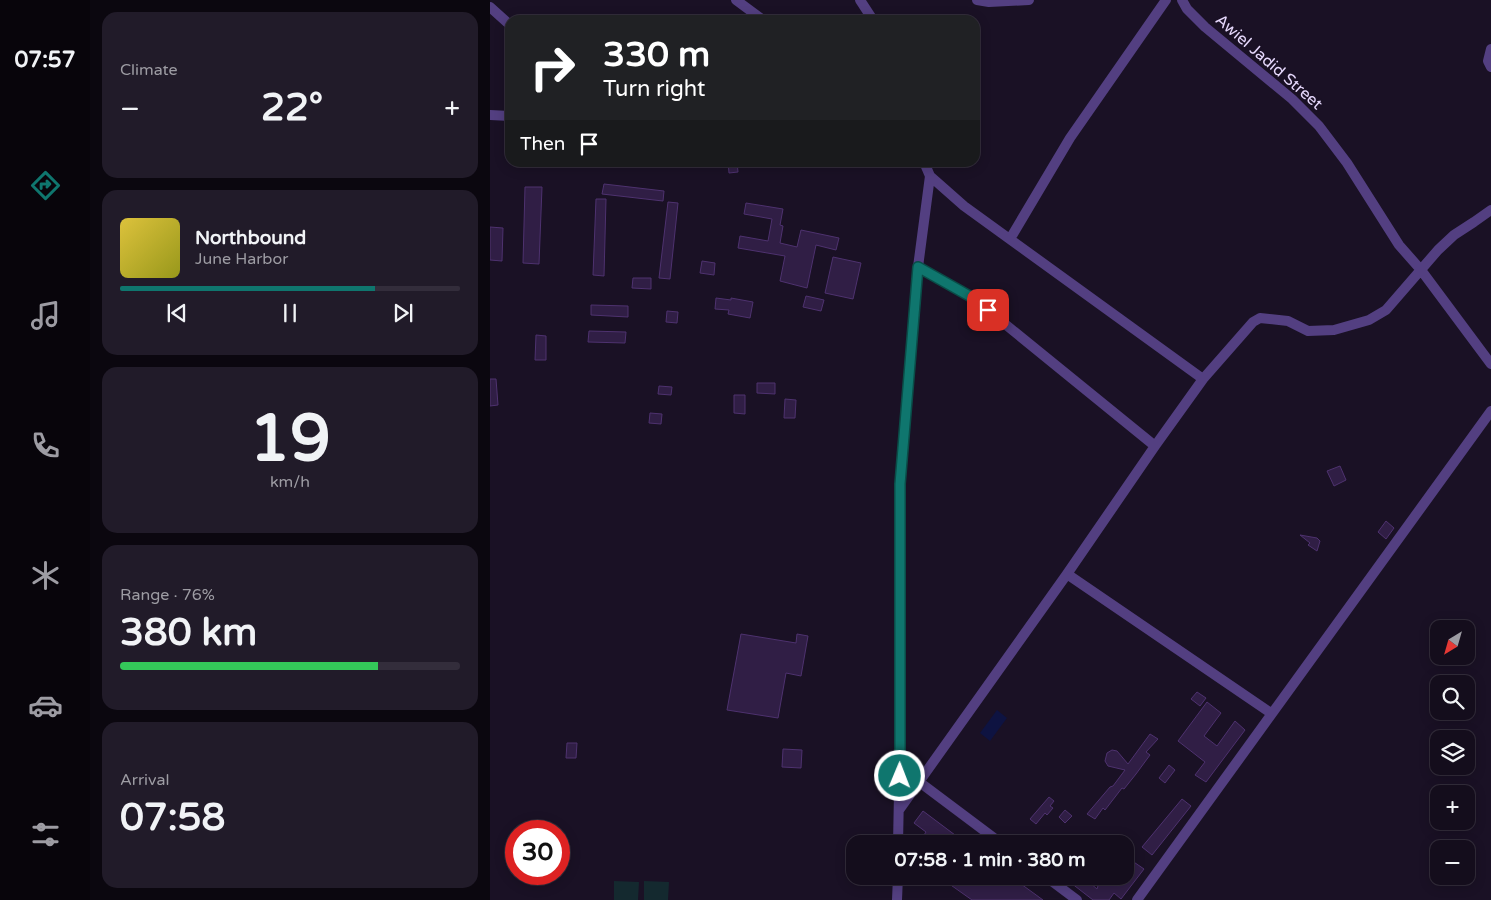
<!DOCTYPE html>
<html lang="en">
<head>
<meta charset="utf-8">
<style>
	body { margin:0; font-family:"Varela Round",sans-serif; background:#211b29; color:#f1f3f6; height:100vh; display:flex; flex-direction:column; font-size:19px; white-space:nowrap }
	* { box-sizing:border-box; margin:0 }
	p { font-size:16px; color:#9d9ca3 }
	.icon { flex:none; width:28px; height:28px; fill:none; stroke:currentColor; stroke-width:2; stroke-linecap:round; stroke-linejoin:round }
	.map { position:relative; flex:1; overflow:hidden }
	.details { display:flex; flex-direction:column; gap:12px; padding:12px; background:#0b070f; width:400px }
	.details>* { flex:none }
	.hud { position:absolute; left:15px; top:15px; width:475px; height:152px; border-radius:15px; box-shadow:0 2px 12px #0003,0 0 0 1px #332d3b; background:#202124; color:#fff; overflow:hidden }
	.needle { width:32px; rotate:217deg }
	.buttons { position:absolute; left:940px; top:620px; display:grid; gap:10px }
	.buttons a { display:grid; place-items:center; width:45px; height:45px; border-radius:10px; background:#140d1c; box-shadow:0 2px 12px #0003,0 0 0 1px #332d3b; font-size:25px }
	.speed { position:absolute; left:15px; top:820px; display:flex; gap:10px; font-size:25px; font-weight:700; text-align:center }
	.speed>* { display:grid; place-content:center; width:65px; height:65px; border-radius:50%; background:#140d1c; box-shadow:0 2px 12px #0003,0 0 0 1px #332d3b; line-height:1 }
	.speed .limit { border:8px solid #d22; background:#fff; color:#111 }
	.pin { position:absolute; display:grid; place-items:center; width:42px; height:42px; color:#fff; margin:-21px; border-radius:10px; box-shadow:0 2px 8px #0006 }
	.me { position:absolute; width:55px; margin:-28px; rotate:1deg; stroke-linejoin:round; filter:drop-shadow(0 0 4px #0008) }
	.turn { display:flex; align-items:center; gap:18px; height:105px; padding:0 15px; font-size:22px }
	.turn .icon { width:65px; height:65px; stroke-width:2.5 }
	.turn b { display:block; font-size:35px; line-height:42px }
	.then { display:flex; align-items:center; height:48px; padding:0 15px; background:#0003; gap:10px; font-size:19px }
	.big { font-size:38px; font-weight:700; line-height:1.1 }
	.details .tile { flex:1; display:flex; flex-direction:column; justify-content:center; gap:8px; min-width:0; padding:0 18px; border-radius:15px; background:#211b29 }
	.details .dial { align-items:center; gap:0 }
	.dial b { font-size:65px; line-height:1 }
	.song { display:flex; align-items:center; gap:15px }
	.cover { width:60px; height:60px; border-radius:8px; background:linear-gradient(135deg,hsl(50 70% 55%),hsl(60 70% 35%)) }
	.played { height:5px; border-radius:2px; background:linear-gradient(90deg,#0f766e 75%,#332d3b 75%) }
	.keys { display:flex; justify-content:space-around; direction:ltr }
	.heat { display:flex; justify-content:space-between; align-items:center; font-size:28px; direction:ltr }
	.charge { height:8px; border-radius:4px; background:linear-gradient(90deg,#34c759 76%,#332d3b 0) }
	.trip { position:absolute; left:356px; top:835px; width:288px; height:50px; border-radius:15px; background:#140d1c; box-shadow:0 2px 12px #0003,0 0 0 1px #332d3b; font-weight:700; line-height:50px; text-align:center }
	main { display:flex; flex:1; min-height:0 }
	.tabs { display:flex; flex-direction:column; width:90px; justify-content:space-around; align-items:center; background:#08050b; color:#9d9ca3 }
	.tabs .icon { width:35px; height:35px }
	.tabs .selected { color:#0f766e }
	.tabs b { font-size:22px; color:#f1f3f6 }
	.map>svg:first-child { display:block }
	.green { fill:#14292f }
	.water { fill:#0e1341 }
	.building { fill:#301e45; stroke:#4e326f }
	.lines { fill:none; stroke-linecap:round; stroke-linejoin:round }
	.street { stroke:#533f81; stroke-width:10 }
	.route-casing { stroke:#0a4d48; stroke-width:12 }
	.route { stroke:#0f766e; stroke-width:9 }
	.labels { text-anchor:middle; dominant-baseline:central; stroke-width:4; stroke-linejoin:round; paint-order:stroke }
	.street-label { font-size:16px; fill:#e6d8fc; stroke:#1a1125 }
</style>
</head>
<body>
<main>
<nav class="tabs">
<b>07:57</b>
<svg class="icon selected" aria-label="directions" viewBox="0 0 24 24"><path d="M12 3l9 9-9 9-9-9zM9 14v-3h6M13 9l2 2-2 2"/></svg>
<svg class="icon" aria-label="music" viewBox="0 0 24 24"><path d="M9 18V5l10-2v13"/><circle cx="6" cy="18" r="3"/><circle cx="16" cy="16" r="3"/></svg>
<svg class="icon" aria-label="phone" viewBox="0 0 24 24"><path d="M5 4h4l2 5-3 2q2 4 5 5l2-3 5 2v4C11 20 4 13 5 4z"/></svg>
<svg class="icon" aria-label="climate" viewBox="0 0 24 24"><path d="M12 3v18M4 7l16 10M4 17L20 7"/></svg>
<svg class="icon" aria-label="car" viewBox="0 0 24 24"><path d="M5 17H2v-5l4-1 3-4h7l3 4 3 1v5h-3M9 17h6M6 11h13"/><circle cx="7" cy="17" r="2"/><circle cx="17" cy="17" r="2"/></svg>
<svg class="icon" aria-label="filters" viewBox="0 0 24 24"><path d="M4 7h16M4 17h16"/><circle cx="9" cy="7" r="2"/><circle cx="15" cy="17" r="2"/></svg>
</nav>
<section class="details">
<div class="tile"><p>Climate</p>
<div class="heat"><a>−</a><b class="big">22°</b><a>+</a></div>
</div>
<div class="tile">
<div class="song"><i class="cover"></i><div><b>Northbound</b><p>June Harbor</p></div></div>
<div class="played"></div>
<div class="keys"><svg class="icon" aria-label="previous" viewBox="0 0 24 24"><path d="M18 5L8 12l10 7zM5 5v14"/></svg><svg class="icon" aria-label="pause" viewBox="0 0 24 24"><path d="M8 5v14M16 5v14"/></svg><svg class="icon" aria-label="next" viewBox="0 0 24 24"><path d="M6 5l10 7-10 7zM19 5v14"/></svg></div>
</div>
<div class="tile dial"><b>19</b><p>km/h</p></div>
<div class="tile"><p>Range · 76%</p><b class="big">380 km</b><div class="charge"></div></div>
<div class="tile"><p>Arrival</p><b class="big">07:58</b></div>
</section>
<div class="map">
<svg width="1001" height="900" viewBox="0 0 1001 900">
	<rect width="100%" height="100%" fill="#1a1125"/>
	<!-- green -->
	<path class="green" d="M124,881L149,882L148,900H124Z
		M154,881L179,882L178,900H154Z"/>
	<!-- water -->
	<path class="water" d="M507,710L517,718L500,741L490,733Z"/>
	<!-- building -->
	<path class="building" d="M238,162H247L248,172L239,173Z
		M114,184L174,191L173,201L112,194Z
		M35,187H52L49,264L33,263Z
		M106,199H116L114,276L103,275Z
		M178,202L188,203L180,279L169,278Z
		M256,203L293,209L290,225L293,226L290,243L307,247L311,230L349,238L346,250L326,245L317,288L290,281L295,256L248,248L250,236L278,241L282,219L254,214Z
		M0,227L13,228L12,261L0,260Z
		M343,257L371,263L363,299L335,293Z
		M212,261L225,263L224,275L210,273Z
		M143,278H161V289L142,288Z
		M316,296L334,300L331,311L313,307Z
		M226,298L241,300V298L263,302L260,318L238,314L239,310L225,309Z
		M101,305L138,306V317L101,315Z
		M177,311L188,312L187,323L176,322Z
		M99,331L136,332L135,343L98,342Z
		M46,335L56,336V360H45Z
		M0,379H6L8,405L0,406Z
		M267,383H285V394L267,393Z
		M169,386L182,387L181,395L168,394Z
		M244,395H255V414L244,413Z
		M295,399L306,400L305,418H294Z
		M160,413L172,414L171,424L159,423Z
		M850,466L856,480L844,486L837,471Z
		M896,521L904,528L896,539L888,532Z
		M810,535L827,538L830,541L827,551L818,545L820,543Z
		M251,634L306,643L307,634L318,636L311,676L296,673L288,718L237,710Z
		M707,692L716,698L710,706L701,699Z
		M717,702L731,713L714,736L727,746L745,721L755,730L716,782L705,775L715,762L688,741Z
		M660,734L668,739L656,752L660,755L646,774L634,789L632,788L615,810L613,808L605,819L597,814L620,787L623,786L635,770L618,766L615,761L617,753L622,750L627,751L638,764Z
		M77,743H87L86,758H76Z
		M293,749L312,750L311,768L292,767Z
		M679,765L685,770L675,783L669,778Z
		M559,797L564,801L560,806L563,808L557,815L555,813L546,824L540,819Z
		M692,799L701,806L662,855L652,847Z
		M575,810L582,816L575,823L569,817Z
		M433,811L477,844H428L436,832L424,823Z
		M635,856L654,869L631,899L624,893L619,900H603L572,876H592L607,889L611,876H635Z
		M448,876H520L553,900H482Z"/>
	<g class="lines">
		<!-- street -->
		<path class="street" d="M246,0L273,20
			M370,0L383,20
			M487,0L499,2L539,0
			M692,0L697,9L715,27L802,99L829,126L857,163L909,245L931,270L1001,364
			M0,7L20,25
			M1001,49L998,61L1001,67
			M0,115L20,116
			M440,176L474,206L713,379
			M520,239L580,138L676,0
			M428,267L483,298L665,446
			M577,574L781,713
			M428,781L512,844
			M409,810L577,574L665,446L713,379L763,322L770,318L798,321L818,331L844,330L879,320L896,310L948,250L964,235L984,222L1001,210
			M408,844L410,742V483L428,267L440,176L434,162
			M555,876L587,900
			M407,900L408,876
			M647,900L1001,411"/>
	</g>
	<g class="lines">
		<!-- route casing -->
		<g class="route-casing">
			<path id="route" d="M410,776V484L428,267L483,298L498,310"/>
		</g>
		<!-- route -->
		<use href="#route" class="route"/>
	</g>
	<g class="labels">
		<!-- street labels -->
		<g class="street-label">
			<text transform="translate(779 62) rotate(41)">Awiel Jadid Street</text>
		</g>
	</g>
</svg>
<div class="buttons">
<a><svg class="needle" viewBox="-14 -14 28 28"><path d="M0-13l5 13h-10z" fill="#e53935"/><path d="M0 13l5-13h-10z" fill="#9d9ca3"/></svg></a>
<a><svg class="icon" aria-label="search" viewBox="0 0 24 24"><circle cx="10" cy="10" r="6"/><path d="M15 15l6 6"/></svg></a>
<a><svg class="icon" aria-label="layers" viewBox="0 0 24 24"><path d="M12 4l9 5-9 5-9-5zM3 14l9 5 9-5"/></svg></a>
<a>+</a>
<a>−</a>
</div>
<div class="speed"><div class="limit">30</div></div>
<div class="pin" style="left:498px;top:310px;background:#d93025"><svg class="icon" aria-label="arrive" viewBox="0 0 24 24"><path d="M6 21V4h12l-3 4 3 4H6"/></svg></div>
<svg class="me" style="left:410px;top:776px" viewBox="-20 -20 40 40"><circle r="17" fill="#0f766e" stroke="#fff" stroke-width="3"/><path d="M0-11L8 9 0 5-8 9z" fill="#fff"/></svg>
<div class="trip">07:58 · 1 min · 380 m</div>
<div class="hud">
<div class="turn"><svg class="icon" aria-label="right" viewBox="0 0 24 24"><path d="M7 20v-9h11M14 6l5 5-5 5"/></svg><div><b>330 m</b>Turn right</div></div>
<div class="then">Then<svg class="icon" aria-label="arrive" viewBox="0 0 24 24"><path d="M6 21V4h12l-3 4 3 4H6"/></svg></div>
</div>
</div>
</main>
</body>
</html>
